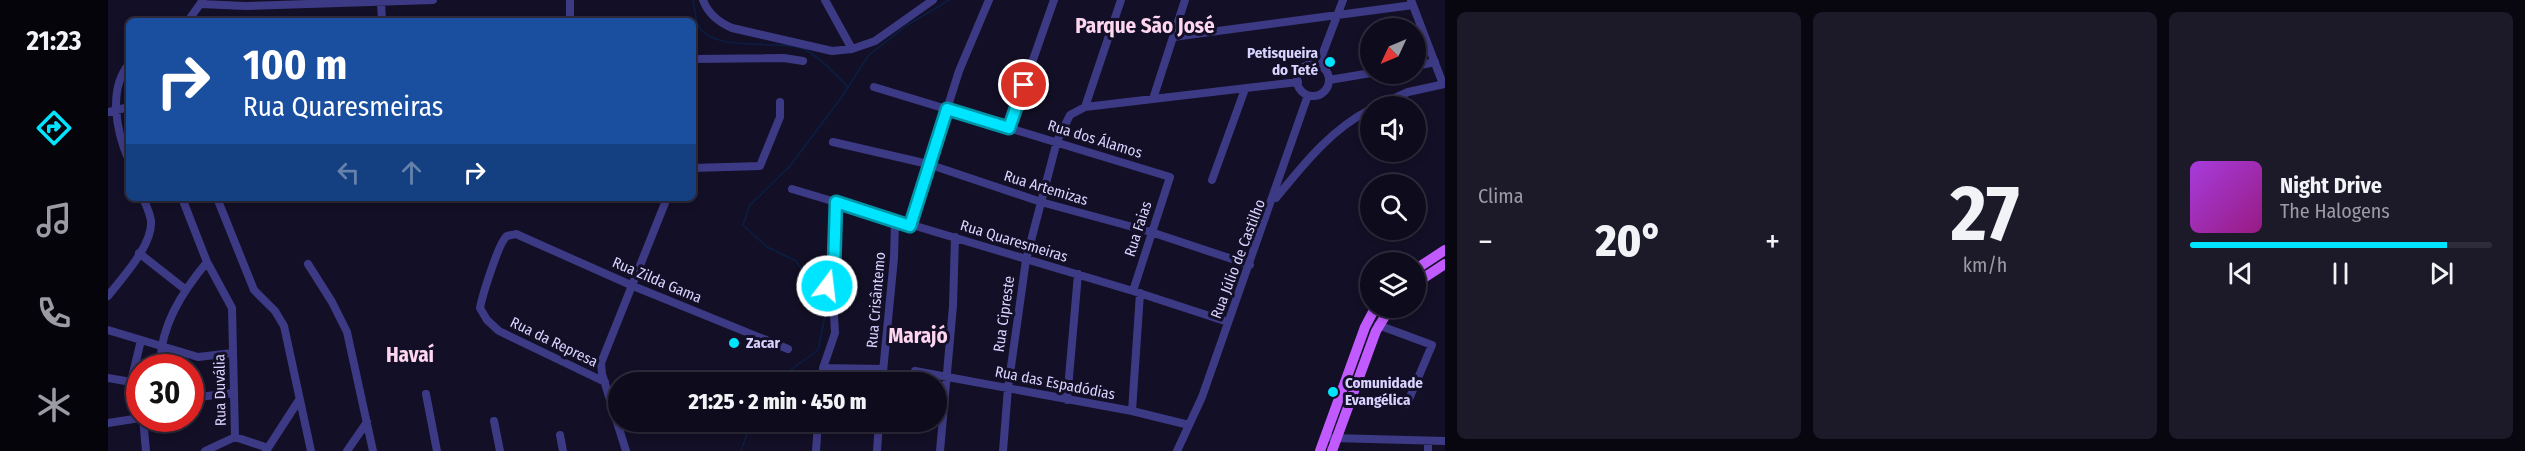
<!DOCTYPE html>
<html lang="pt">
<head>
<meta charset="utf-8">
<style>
	body { margin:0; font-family:"Fira Sans Condensed",sans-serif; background:#1c1929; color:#f1f3f6; height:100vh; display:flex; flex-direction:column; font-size:22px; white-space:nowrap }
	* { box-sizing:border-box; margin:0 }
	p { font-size:20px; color:#9b9ba3 }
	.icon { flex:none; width:33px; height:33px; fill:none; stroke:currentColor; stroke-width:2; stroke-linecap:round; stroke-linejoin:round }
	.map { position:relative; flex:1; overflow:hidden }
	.drawer { display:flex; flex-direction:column; gap:12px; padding:12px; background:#08060f; width:1080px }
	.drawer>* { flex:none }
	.banner { position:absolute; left:18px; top:18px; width:570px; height:183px; border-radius:9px; box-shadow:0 3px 9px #0003,0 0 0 2px #2e2b3b; background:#1a4fa0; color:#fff; overflow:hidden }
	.needle { width:39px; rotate:226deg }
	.buttons { position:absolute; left:1252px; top:18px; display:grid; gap:12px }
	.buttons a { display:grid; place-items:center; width:66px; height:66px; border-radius:50%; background:#0e0b1c; box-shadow:0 3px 9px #0003,0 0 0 2px #2e2b3b; font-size:30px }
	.speed { position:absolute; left:18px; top:354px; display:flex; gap:12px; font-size:30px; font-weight:700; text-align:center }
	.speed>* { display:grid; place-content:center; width:78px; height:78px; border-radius:50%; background:#0e0b1c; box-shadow:0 3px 9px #0003,0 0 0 2px #2e2b3b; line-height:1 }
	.speed .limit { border:9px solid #d22; background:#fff; color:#111 }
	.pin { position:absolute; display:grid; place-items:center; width:51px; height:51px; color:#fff; margin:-26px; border:3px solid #fff; border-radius:50%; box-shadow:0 2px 6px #0007 }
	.me { position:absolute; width:66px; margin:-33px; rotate:15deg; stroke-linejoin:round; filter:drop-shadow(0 0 4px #0008) }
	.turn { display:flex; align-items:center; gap:21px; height:126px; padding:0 18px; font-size:27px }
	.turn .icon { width:78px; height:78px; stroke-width:2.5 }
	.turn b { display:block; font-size:42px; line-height:51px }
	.lanes { display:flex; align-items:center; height:57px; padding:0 18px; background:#0003; justify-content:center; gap:30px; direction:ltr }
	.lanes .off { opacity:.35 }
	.big { font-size:45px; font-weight:800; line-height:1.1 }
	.drawer .widget { flex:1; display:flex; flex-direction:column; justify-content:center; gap:9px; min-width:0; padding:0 21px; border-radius:9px; background:#1c1929 }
	.drawer .dial { align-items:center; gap:0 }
	.dial b { font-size:78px; line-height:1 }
	.song { display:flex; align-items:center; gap:18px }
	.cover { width:72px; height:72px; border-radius:9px; background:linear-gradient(135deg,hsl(280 70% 55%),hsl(310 70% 35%)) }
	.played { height:6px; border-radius:3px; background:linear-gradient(90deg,#00e5ff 85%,#2e2b3b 85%) }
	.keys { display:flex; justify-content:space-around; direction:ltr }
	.heat { display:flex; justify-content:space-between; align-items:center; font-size:33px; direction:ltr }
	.drawer .tiles { flex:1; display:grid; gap:12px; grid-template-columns:repeat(3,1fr) }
	.trip { position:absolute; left:500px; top:372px; width:339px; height:60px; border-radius:30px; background:#0e0b1c; box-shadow:0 3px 9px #0003,0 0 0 2px #2e2b3b; font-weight:800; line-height:60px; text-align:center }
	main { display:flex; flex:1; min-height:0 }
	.tabs { display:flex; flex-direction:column; width:108px; justify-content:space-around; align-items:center; background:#06040b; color:#9b9ba3 }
	.tabs .icon { width:42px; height:42px }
	.tabs .selected { color:#00e5ff }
	.tabs b { font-size:27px; color:#f1f3f6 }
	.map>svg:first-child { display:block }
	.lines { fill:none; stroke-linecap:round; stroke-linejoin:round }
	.stream { stroke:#0a1f44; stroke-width:1.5 }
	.minor { stroke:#3d3a85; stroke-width:8 }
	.major { stroke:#c25bff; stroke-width:10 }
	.route-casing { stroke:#0095a6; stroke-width:15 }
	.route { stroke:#00e5ff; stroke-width:10 }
	.poi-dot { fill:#00e5ff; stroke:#130f26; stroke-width:2 }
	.labels { text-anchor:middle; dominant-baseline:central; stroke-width:6; stroke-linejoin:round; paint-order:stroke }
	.poi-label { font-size:15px; font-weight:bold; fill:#d9d4ff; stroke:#130f26; text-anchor:start }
	.street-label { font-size:15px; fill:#d9d4ff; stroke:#130f26 }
	.district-label { font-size:21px; font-weight:bold; fill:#ffd6f0; stroke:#130f26 }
</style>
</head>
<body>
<main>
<nav class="tabs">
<b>21:23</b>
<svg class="icon selected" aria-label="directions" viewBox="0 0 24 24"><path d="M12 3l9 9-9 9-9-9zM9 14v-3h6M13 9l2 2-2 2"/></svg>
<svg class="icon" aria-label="music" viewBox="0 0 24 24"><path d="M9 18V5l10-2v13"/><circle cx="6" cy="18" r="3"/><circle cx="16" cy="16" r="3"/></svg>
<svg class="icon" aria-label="phone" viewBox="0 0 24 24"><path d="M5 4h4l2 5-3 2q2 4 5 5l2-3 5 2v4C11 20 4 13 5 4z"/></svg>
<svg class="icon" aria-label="climate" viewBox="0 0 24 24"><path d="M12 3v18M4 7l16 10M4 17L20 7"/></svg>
</nav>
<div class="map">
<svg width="1337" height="451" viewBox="0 0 1337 451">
	<rect width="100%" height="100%" fill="#130f26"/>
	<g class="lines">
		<!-- stream -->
		<path class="stream" d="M585,0C587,7 587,16 589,23C602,54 667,39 693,48C710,55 726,73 739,86
			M666,382L710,350L717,316L707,289L688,261L659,247L635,225L642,205L682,166L733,98L760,56L798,26L841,0
			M633,451L643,422"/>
		<!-- minor -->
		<path class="minor" d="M462,0V21
			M595,0C600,14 610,22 624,28L724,51L744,49L767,41L825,0
			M717,0L744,49
			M1303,0L1335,84
			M273,3L274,21
			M93,4L137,6L325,0
			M80,21L95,0
			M1065,37L1305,5
			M585,59L676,58L695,61
			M21,64C0,89 8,131 21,161
			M1189 80a16 16 0 1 1 32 0a16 16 0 1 1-32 0Z
			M1210,66L1235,0
			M1308,66L1327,62
			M1221,80L1263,73
			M766,87L1062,177L1025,291
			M1045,99L1077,0
			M1269,106L1300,92L1337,84
			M977,107L1013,0
			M0,112L21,107
			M901,128L946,0
			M725,142L820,164L933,202L1043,232L1142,265
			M585,168L652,166L672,117V102
			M1104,180L1137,89
			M684,189L1025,291L1120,322
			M74,198L99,262L124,308L127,437L160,448
			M109,198L146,290L167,311L176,326L203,451
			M1168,198C1195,165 1223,129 1263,109
			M802,226L851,71L881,0
			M31,253L78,290
			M200,264L224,302L239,332L265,451
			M0,296C14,278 45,245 43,221C42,213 38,205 35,198
			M1270,325L1324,345L1299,404
			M0,330L90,357L125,353
			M53,368C50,328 75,291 99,262
			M715,368L775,369
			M807,371L1024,411L1081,425
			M0,378L23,382
			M497,382L391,331L379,320L372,308C374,297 391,241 399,236C401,235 405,235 408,234L525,286L680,349
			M714,382L715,368L727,333L726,316L719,286L726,267L728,202
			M774,382L786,258L787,221
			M318,394L329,451
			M82,398L125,393
			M959,400L970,274
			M32,410L23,382L33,340
			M1024,411L1032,293
			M35,418L38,451
			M386,421L392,451
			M0,423L32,418
			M452,435L455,451
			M1224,438L1337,441
			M97,451L127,437
			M158,451L191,400
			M239,451L259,422
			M518,451L494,374L493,363L559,198
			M708,451L710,422
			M769,451L771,422
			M832,451L845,306L847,237
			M895,451L900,388L918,260L949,141L962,115L977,107L1190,82
			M1069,451L1094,397L1200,95
			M1320,451V441"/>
		<!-- major -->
		<path class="major" d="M1308,269L1337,250
			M1308,283L1337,264
			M1212,451L1257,327L1267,308
			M1224,451L1268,331L1282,308"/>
	</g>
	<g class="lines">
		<!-- route casing -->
		<g class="route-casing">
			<path id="route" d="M719,286L726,267L728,202L802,226L839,109L901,128L916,85"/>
		</g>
		<!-- route -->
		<use href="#route" class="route"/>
	</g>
	<!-- markers -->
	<g class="poi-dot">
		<circle cx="1222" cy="62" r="6"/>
		<circle cx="626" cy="343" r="6"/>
		<circle cx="1225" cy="392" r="6"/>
	</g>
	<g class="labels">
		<!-- poi labels -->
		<g class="poi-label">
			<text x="1210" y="53" text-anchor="end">Petisqueira<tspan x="1210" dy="17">do Teté</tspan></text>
			<text x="638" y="343">Zacar</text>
			<text x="1237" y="383">Comunidade<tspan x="1237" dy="17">Evangélica</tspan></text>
		</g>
		<!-- street labels -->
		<g class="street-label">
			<text transform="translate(987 139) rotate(17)">Rua dos Álamos</text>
			<text transform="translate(938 188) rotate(17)">Rua Artemizas</text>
			<text transform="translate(1030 229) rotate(-72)">Rua Faias</text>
			<text transform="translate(906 241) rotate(17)">Rua Quaresmeiras</text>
			<text transform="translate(1130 259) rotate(-69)">Rua Júlio de Castilho</text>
			<text transform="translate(549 280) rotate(23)">Rua Zilda Gama</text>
			<text transform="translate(768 300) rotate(-85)">Rua Crisântemo</text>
			<text transform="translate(896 314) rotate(-82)">Rua Cipreste</text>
			<text transform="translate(446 342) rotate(26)">Rua da Represa</text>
			<text transform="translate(947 383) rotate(11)">Rua das Espadódias</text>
			<text transform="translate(112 390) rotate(-91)">Rua Duvália</text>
		</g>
		<!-- district labels -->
		<g class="district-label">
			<text x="1037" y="26">Parque São José</text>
			<text x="810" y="336">Marajó</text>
			<text x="302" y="355">Havaí</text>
		</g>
	</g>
</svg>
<div class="buttons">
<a><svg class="needle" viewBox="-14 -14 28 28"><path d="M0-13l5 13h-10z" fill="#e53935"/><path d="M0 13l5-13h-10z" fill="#9b9ba3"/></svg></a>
<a><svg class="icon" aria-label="sound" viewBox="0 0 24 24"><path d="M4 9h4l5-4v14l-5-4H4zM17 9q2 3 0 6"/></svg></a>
<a><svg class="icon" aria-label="search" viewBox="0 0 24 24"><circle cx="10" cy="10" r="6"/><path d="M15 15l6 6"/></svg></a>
<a><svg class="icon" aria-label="layers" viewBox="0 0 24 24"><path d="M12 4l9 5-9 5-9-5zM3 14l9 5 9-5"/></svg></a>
</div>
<div class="speed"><div class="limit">30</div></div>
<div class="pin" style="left:916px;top:85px;background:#d93025"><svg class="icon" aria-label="arrive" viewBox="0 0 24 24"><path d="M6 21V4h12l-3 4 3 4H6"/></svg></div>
<svg class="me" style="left:719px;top:286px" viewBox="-20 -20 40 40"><circle r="17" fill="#00e5ff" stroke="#fff" stroke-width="3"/><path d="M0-11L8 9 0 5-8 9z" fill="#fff"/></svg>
<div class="trip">21:25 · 2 min · 450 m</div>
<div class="banner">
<div class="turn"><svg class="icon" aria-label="right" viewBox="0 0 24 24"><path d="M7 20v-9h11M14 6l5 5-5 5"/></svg><div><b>100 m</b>Rua Quaresmeiras</div></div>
<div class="lanes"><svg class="icon off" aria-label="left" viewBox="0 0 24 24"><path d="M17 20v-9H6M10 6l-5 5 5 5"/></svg><svg class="icon off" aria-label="ahead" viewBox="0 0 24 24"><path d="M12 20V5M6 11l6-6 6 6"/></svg><svg class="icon" aria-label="right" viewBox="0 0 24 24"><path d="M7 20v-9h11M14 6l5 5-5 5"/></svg></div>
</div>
</div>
<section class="drawer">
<div class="tiles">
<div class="widget"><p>Clima</p>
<div class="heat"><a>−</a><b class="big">20°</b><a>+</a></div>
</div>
<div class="widget dial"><b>27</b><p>km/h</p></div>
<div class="widget">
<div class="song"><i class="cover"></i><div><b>Night Drive</b><p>The Halogens</p></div></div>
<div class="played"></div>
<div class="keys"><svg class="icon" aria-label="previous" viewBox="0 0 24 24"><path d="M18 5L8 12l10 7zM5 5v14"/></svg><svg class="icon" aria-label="pause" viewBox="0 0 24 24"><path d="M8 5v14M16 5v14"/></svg><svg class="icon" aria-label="next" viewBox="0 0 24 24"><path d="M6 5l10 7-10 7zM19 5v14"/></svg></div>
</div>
</div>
</section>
</main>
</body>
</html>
